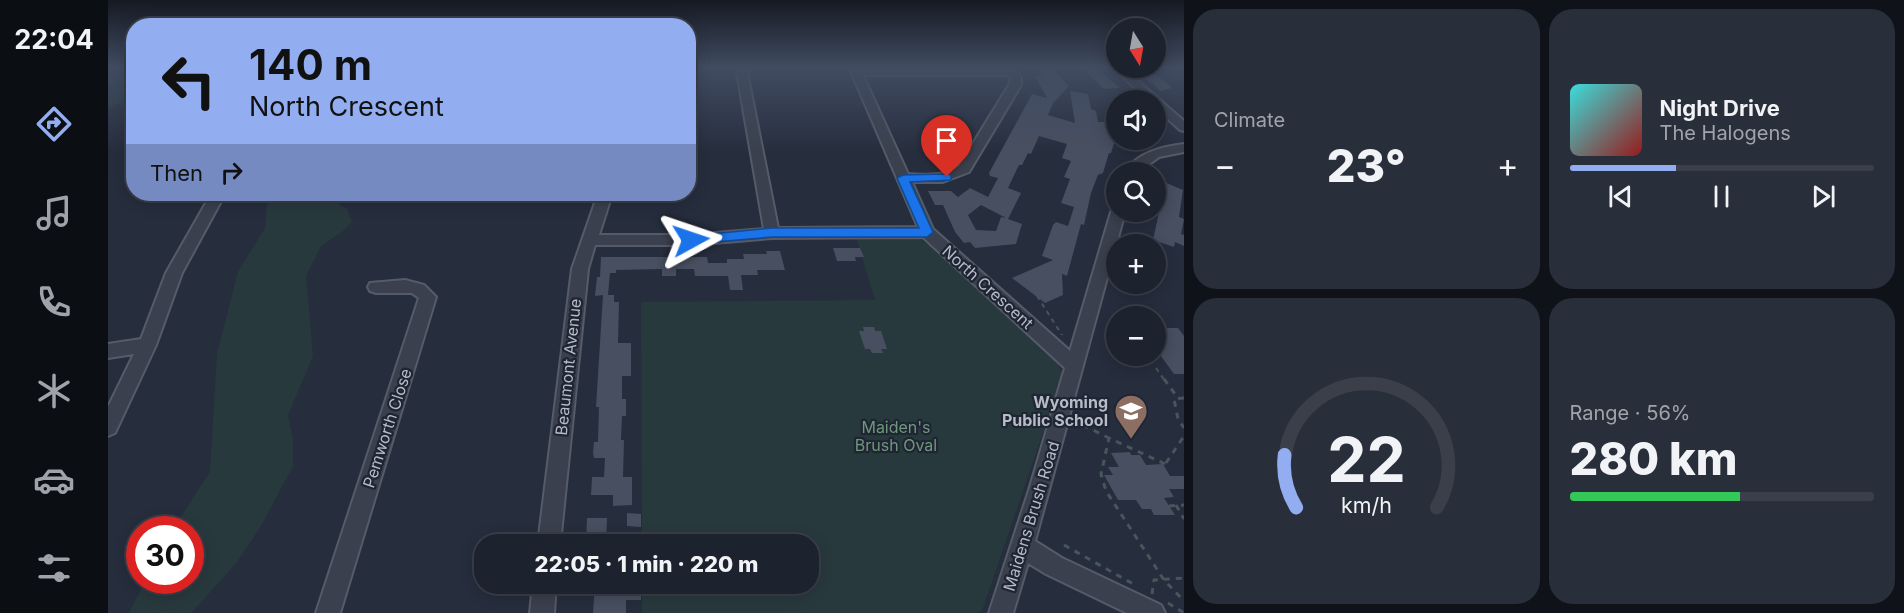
<!DOCTYPE html>
<html lang="en">
<head>
<meta charset="utf-8">
<style>
	body { margin:0; font-family:Inter,sans-serif; background:#292f3a; color:#f1f3f6; height:100vh; display:flex; flex-direction:column; font-size:22px; white-space:nowrap }
	* { box-sizing:border-box; margin:0 }
	p { font-size:20px; color:#a0a4aa }
	.icon { flex:none; width:33px; height:33px; fill:none; stroke:currentColor; stroke-width:2; stroke-linecap:round; stroke-linejoin:round }
	.map { position:relative; flex:1; overflow:hidden }
	.sheet { display:flex; flex-direction:column; gap:9px; padding:9px; background:#0f1319; width:720px }
	.sheet>* { flex:none }
	.guide { position:absolute; left:18px; top:18px; width:570px; height:183px; border-radius:24px; box-shadow:0 3px 15px #0003,0 0 0 2px #3a3f4a; background:#92adf0; color:#111; overflow:hidden }
	.needle { width:39px; rotate:169deg }
	.buttons { position:absolute; left:998px; top:18px; display:grid; gap:12px }
	.buttons a { display:grid; place-items:center; width:60px; height:60px; border-radius:50%; background:#1c222e; box-shadow:0 3px 15px #0003,0 0 0 2px #3a3f4a; font-size:30px }
	.speed { position:absolute; left:18px; top:516px; display:flex; gap:12px; font-size:30px; font-weight:700; text-align:center }
	.speed>* { display:grid; place-content:center; width:78px; height:78px; border-radius:50%; background:#1c222e; box-shadow:0 3px 15px #0003,0 0 0 2px #3a3f4a; line-height:1 }
	.speed .limit { border:9px solid #d22; background:#fff; color:#111 }
	.pin { position:absolute; display:grid; place-items:center; width:51px; height:51px; color:#fff; margin:-62px -26px; border-radius:50% 50% 50% 0; rotate:-45deg; box-shadow:0 0 6px #0007 }
	.pin .icon { rotate:45deg }
	.me { position:absolute; width:66px; margin:-33px; rotate:85deg; stroke-linejoin:round; filter:drop-shadow(0 0 4px #0008) }
	.turn { display:flex; align-items:center; gap:21px; height:126px; padding:0 24px; font-size:27px }
	.turn .icon { width:78px; height:78px; stroke-width:2.5 }
	.turn b { display:block; font-size:42px; line-height:51px }
	.then { display:flex; align-items:center; height:57px; padding:0 24px; background:#0003; gap:12px; font-size:22px }
	.big { font-size:45px; font-weight:800; line-height:1.1 }
	.sheet .widget { flex:1; display:flex; flex-direction:column; justify-content:center; gap:9px; min-width:0; padding:0 21px; border-radius:24px; background:#292f3a }
	.sheet .dial { align-items:center; gap:0 }
	.dial svg { height:156px; overflow:visible; fill:none; stroke:#3a3f4a; stroke-width:7; stroke-linecap:round; text-anchor:middle }
	.dial text { fill:#f1f3f6; stroke:none }
	.song { display:flex; align-items:center; gap:18px }
	.cover { width:72px; height:72px; border-radius:9px; background:linear-gradient(135deg,hsl(180 70% 55%),hsl(0 70% 35%)) }
	.played { height:6px; border-radius:3px; background:linear-gradient(90deg,#92adf0 35%,#3a3f4a 35%) }
	.keys { display:flex; justify-content:space-around; direction:ltr }
	.heat { display:flex; justify-content:space-between; align-items:center; font-size:33px; direction:ltr }
	.charge { height:9px; border-radius:4px; background:linear-gradient(90deg,#34c759 56%,#3a3f4a 0) }
	.sheet .tiles { flex:1; display:grid; gap:9px; grid-template-columns:repeat(2,1fr) }
	.trip { position:absolute; left:366px; top:534px; width:345px; height:60px; border-radius:24px; background:#1c222e; box-shadow:0 3px 15px #0003,0 0 0 2px #3a3f4a; font-weight:800; line-height:60px; text-align:center }
	main { display:flex; flex:1; min-height:0 }
	.menu { display:flex; flex-direction:column; width:108px; justify-content:space-around; align-items:center; background:#0b0e12; color:#a0a4aa }
	.menu .icon { width:42px; height:42px }
	.menu .active { color:#92adf0 }
	.menu b { font-size:27px; color:#f1f3f6 }
	.map>svg:first-child { display:block }
	.green { fill:#28393e }
	.building { fill:#474f60; fill-rule:evenodd }
	.lines { fill:none; stroke-linecap:round; stroke-linejoin:round }
	.minor-casing { stroke:#555b68; stroke-width:4 }
	.path-far1 { stroke:#46565b; stroke-width:2; stroke-dasharray:4.5 4.5; stroke-linecap:butt }
	.path { stroke:#46565b; stroke-width:3; stroke-dasharray:6 6; stroke-linecap:butt }
	.minor { fill:#3a404d; fill-rule:evenodd }
	.route { fill:#1a73e8; stroke:#114b97; stroke-width:1.5 }
	.labels { text-anchor:middle; dominant-baseline:central; stroke-width:4.5; stroke-linejoin:round; paint-order:stroke }
	.street-label { font-size:16px; fill:#b6bbc8; stroke:#1f2532 }
	.poi-label { font-size:16px; font-weight:bold; fill:#b6bbc8; stroke:#1f2532; text-anchor:end }
	.park-label { font-size:16px; fill:#6f977c; stroke:#1f2532 }
</style>
</head>
<body>
<main>
<nav class="menu">
<b>22:04</b>
<svg class="icon active" aria-label="directions" viewBox="0 0 24 24"><path d="M12 3l9 9-9 9-9-9zM9 14v-3h6M13 9l2 2-2 2"/></svg>
<svg class="icon" aria-label="music" viewBox="0 0 24 24"><path d="M9 18V5l10-2v13"/><circle cx="6" cy="18" r="3"/><circle cx="16" cy="16" r="3"/></svg>
<svg class="icon" aria-label="phone" viewBox="0 0 24 24"><path d="M5 4h4l2 5-3 2q2 4 5 5l2-3 5 2v4C11 20 4 13 5 4z"/></svg>
<svg class="icon" aria-label="climate" viewBox="0 0 24 24"><path d="M12 3v18M4 7l16 10M4 17L20 7"/></svg>
<svg class="icon" aria-label="car" viewBox="0 0 24 24"><path d="M5 17H2v-5l4-1 3-4h7l3 4 3 1v5h-3M9 17h6M6 11h13"/><circle cx="7" cy="17" r="2"/><circle cx="17" cy="17" r="2"/></svg>
<svg class="icon" aria-label="filters" viewBox="0 0 24 24"><path d="M4 7h16M4 17h16"/><circle cx="9" cy="7" r="2"/><circle cx="15" cy="17" r="2"/></svg>
</nav>
<div class="map">
<svg width="1076" height="613" viewBox="0 0 1076 613">
	<rect width="100%" height="100%" fill="#262d3d"/>
	<!-- green -->
	<path class="green" d="M0,67H25V101L20,100L0,108Z
		M166,194H237L231,204L239,209L244,222L234,232L213,246L198,276L205,356L180,415L185,440V466L153,526L129,562L83,613H21L37,581L82,580V530L65,529L102,472L109,354L130,272L157,228L159,203Z
		M748,237H808L825,247L943,351L955,374L875,608L871,613H534V584H700V544H534L533,302L767,300Z"/>
	<!-- building -->
	<path class="building" d="M973,67L990,68L1012,88L996,89Z
		M927,68H944L961,86L945,103L940,115L967,123L962,91L980,94L983,109L988,111L990,122H1008V137L1003,153H1001L995,173L990,175L983,193L976,225L973,224L959,276L954,274L955,295L937,303L904,278L945,260L934,256L945,225L948,222L960,226L966,207L953,203L962,179L956,177L963,161L954,158L959,144L931,136L923,154L920,153L914,165H911L909,169L900,188L913,193L900,219L914,224L908,244L867,248L862,242L856,243L847,232L835,205H827L820,191H843L850,197L862,188L880,197L890,178L882,176L881,173L924,94L939,98L927,76L935,77ZM873,205L898,218L893,217L888,231L868,230L860,215Z
		M1032,74H1047L1064,88L1053,91Z
		M1056,182L1075,190L1071,217L1076,219L1073,234L1076,235V246L1067,242L1066,247L1045,240L1053,203L1047,201V193Z
		M725,248H752L756,257H747L748,261H729Z
		M658,251H672L677,270H649L650,275H633L635,290H622L620,276H587L586,269H568V276H554V269L508,270V273H502L500,295H506V302H511L510,343H523V376H514V399H518V416H514L513,440H516L515,477H524V505L505,506V495H483L484,477H496L497,458H486L485,453L486,442H490L491,407H488L495,295L487,296L489,277H492L493,257H599L600,263H619V259H636L635,254H659Z
		M755,327H766L767,331H773L779,349H773L775,353H764L762,349H757L751,331H756Z
		M1047,328H1070L1076,336V374H1066L1047,348Z
		M1022,452L1023,455H1032L1038,465L1055,464L1062,476H1076V489H1061L1066,497L1056,498L1067,515H1046L1043,509H1034L1028,500H1010L996,475H1005L1000,467H1011L1003,453Z
		M519,513L533,514V527L519,526Z
		M479,518H499L498,544H478Z
		M487,584H511V588H533V600H518V613H485Z"/>
	<g class="lines">
		<!-- minor casing -->
		<g class="minor-casing">
			<path id="minor" d="M628,67H638L670,228L810,227L741,67H907L913,78V85L861,172L835,182H804L825,229L962,351L1003,212L1008,208V212H1017L927,541L954,558L1053,605L1057,613H1019L938,574L920,563L905,613H881L921,490L957,368L815,237L664,238L583,245H487L480,269L452,544H430L464,269L490,194H504L491,235H583L656,229ZM755,75H901L903,78L901,85L851,166C836,177 818,175 800,174Z
				M1004,67L1015,68L1076,121V131L1072,130L1047,107V100H1040Z
				M1076,144V152L1051,157L1030,172H1016C1031,152 1053,147 1076,144Z
				M103,194H117L74,273L48,345L7,433L0,436V407L26,354L0,358V344L33,339L58,273Z
				M316,194H338L331,198L318,197Z
				M297,280L316,285L328,297L232,613H208L311,298L304,293H268L262,291L260,287L262,283Z
				M425,584H448L446,613H422Z"/>
		</g>
		<!-- path-far1 -->
		<path class="path-far1" d="M929,296L954,335
			M1048,368L1057,381"/>
		<!-- path -->
		<path class="path" d="M1056,379L1070,398
			M1076,398L1066,399L1070,419L1076,428
			M975,425L1001,438
			M1058,463L1076,436
			M1057,464L1001,438L993,474L998,491L1056,580L1076,601
			M1068,505L1076,519
			M1061,506L1076,505
			M956,545L1027,585
			M1044,594L1046,580L1076,578
			M1060,603L1076,613"/>
		<!-- minor -->
		<use href="#minor" class="minor"/>
	</g>
	<!-- sky -->
	<linearGradient id="sky" x2="0" y2="1"><stop stop-color="#151922"/><stop offset="0.44" stop-color="#414c62"/><stop offset="1" stop-color="#414c62" stop-opacity="0"/></linearGradient>
	<rect width="1076" height="153" fill="url(#sky)"/>
	<!-- route -->
	<path class="route" d="M839,174L843,175V180L802,182L825,232L819,237H664L583,244L577,240L583,236L664,228H811L789,178L795,175Z"/>
	<!-- icons -->
	<defs>
		<g id="school-pin" transform="scale(1.725)"><path d="M0 17L-7.5 6A9.5 9.5 0 1 1 7.5 6Z" fill="#8d6e63" stroke="#1f2532"/><path d="M0-5L7-2L0 1L-7-2ZM-4 1L0 2.5L4 1V4Q0 6-4 4Z" fill="#fff"/></g>
	</defs>
	<g fill-rule="evenodd">
		<use href="#school-pin" x="1023" y="411"/>
	</g>
	<g class="labels">
		<!-- street labels -->
		<g class="street-label">
			<text transform="translate(880 287) rotate(42)">North Crescent</text>
			<text transform="translate(460 367) rotate(-84)">Beaumont Avenue</text>
			<text transform="translate(279 428) rotate(-72)">Pemworth Close</text>
			<text transform="translate(923 516) rotate(-73)">Maidens Brush Road</text>
		</g>
		<!-- poi labels -->
		<g class="poi-label">
			<text x="1000" y="402">Wyoming<tspan x="1000" dy="18">Public School</tspan></text>
		</g>
		<!-- park labels -->
		<g class="park-label">
			<text x="788" y="427">Maiden's<tspan x="788" dy="18">Brush Oval</tspan></text>
		</g>
	</g>
</svg>
<div class="buttons">
<a><svg class="needle" viewBox="-14 -14 28 28"><path d="M0-13l5 13h-10z" fill="#e53935"/><path d="M0 13l5-13h-10z" fill="#a0a4aa"/></svg></a>
<a><svg class="icon" aria-label="sound" viewBox="0 0 24 24"><path d="M4 9h4l5-4v14l-5-4H4zM17 9q2 3 0 6"/></svg></a>
<a><svg class="icon" aria-label="search" viewBox="0 0 24 24"><circle cx="10" cy="10" r="6"/><path d="M15 15l6 6"/></svg></a>
<a>+</a>
<a>−</a>
</div>
<div class="speed"><div class="limit">30</div></div>
<div class="pin" style="left:839px;top:177px;background:#d93025"><svg class="icon" aria-label="arrive" viewBox="0 0 24 24"><path d="M6 21V4h12l-3 4 3 4H6"/></svg></div>
<svg class="me" style="left:583px;top:240px" viewBox="-20 -20 40 40"><path d="M0-17L14 15 0 8-14 15z" fill="#1a73e8" stroke="#fff" stroke-width="4"/></svg>
<div class="trip">22:05 · 1 min · 220 m</div>
<div class="guide">
<div class="turn"><svg class="icon" aria-label="left" viewBox="0 0 24 24"><path d="M17 20v-9H6M10 6l-5 5 5 5"/></svg><div><b>140 m</b>North Crescent</div></div>
<div class="then">Then<svg class="icon" aria-label="right" viewBox="0 0 24 24"><path d="M7 20v-9h11M14 6l5 5-5 5"/></svg></div>
</div>
</div>
<section class="sheet">
<div class="tiles">
<div class="widget"><p>Climate</p>
<div class="heat"><a>−</a><b class="big">23°</b><a>+</a></div>
</div>
<div class="widget">
<div class="song"><i class="cover"></i><div><b>Night Drive</b><p>The Halogens</p></div></div>
<div class="played"></div>
<div class="keys"><svg class="icon" aria-label="previous" viewBox="0 0 24 24"><path d="M18 5L8 12l10 7zM5 5v14"/></svg><svg class="icon" aria-label="pause" viewBox="0 0 24 24"><path d="M8 5v14M16 5v14"/></svg><svg class="icon" aria-label="next" viewBox="0 0 24 24"><path d="M6 5l10 7-10 7zM19 5v14"/></svg></div>
</div>
<div class="widget dial"><svg viewBox="0 0 100 80">
<path d="M14 69A42 42 0 1 1 86 69"/>
<path d="M14 69A42 42 0 0 1 8 42" stroke="#92adf0"/>
<text x="50" y="56" font-size="32" font-weight="700">22</text>
<text x="50" y="72" font-size="11">km/h</text>
</svg></div>
<div class="widget"><p>Range · 56%</p><b class="big">280 km</b><div class="charge"></div></div>
</div>
</section>
</main>
</body>
</html>
